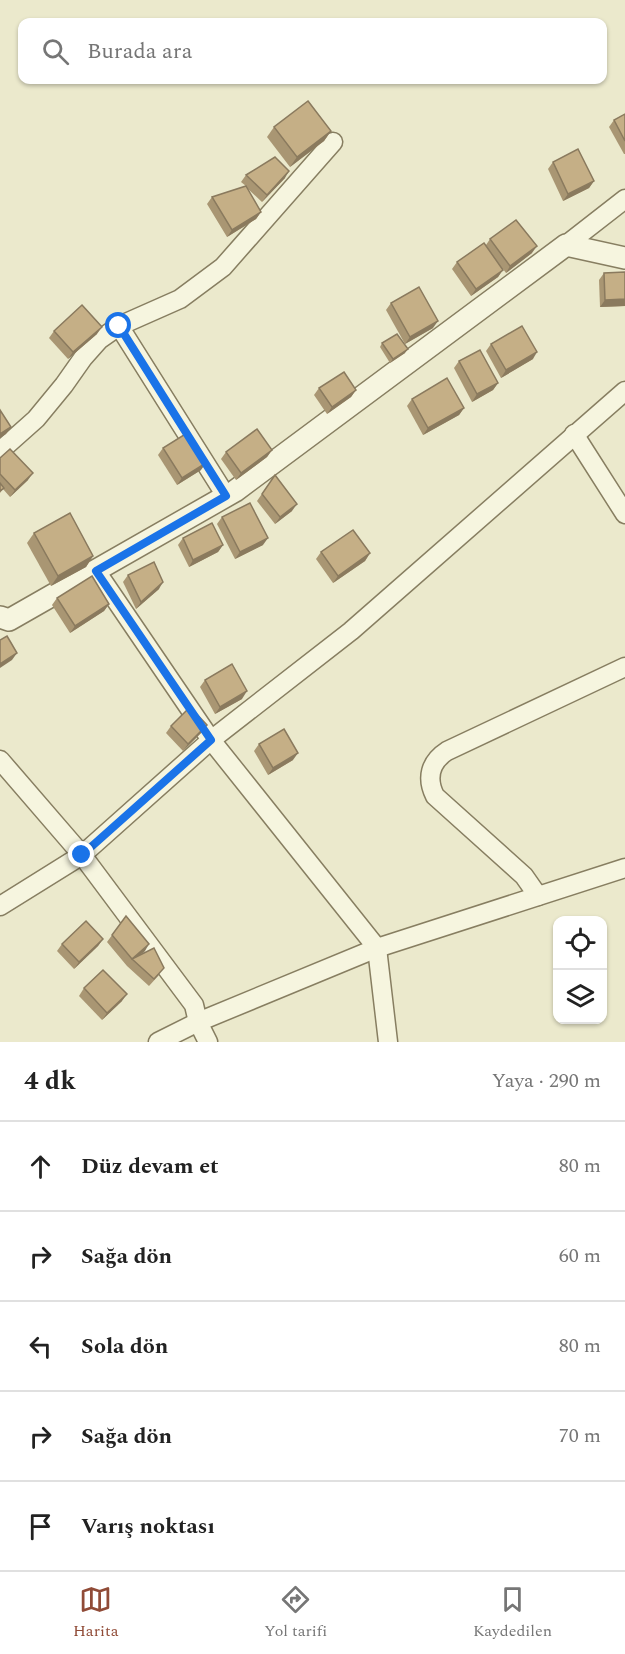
<!DOCTYPE html>
<html lang="tr">
<meta charset="utf-8">
<style>
:root{--surface:#fff;--page:#f6f6f6;--text:#222;--muted:#767676;--line:#e0e0e0;--accent:#904b37}
body{margin:0;font-family:Spectral,serif;background:var(--page);color:var(--text)}
.controls{position:absolute;right:18px;bottom:18px;display:grid;overflow:hidden;border-radius:12px;box-shadow:0 2px 4px #0004}
.controls button{width:54px;height:54px;display:grid;place-items:center;padding:0;border:0;border-bottom:2px solid var(--line);background:var(--surface);color:var(--text);font:30px sans-serif}
.stop{position:absolute;width:18px;height:18px;margin:-14px;border:4px solid #1a73e8;border-radius:50%;background:#fff}
.stop.end{background:#1a73e8;border-color:#fff;box-shadow:0 2px 6px #0008}
.list{margin:0;padding:0;list-style:none}
h2{display:flex;justify-content:space-between;align-items:center;height:78px;margin:0;padding:0 24px;font-size:26px}
h2 small{font-size:20px;font-weight:400;color:var(--muted)}
.list li{display:grid;grid-template-columns:39px 1fr auto;gap:18px;align-items:center;box-sizing:border-box;height:90px;padding:0 24px;border-top:2px solid var(--line)}
.list b{display:block;font-size:22px;white-space:nowrap}
.list em{font-size:20px;font-style:normal;color:var(--muted)}
.icon{flex:none;width:33px;height:33px;fill:none;stroke:currentColor;stroke-width:2;stroke-linecap:round;stroke-linejoin:round}
.map{position:relative;flex:none;width:625px;height:1042px;overflow:hidden}
.search{position:absolute;background:var(--surface);box-shadow:0 2px 4px #0004;left:18px;right:18px;top:18px;height:66px;display:flex;align-items:center;gap:15px;box-sizing:border-box;padding:0 21px;border-radius:12px;color:var(--muted);font-size:22px}
.sheet{height:528px;background:var(--surface)}
nav{display:flex;justify-content:space-around;align-items:center;box-sizing:border-box;height:84px;border-top:2px solid var(--line);background:var(--surface);font-size:16px;color:var(--muted)}
nav a{display:grid;justify-items:center;gap:3px}
nav .on{color:var(--accent)}
.map>svg:first-child{display:block}
</style>
<div class="map">
<svg width="625" height="1042" viewBox="0 0 625 1042">
<rect width="100%" height="100%" fill="#ebe9cc"/>
<g fill="none" stroke-linecap="round" stroke-linejoin="round">
<defs>
<g id="minor">
<polyline points="566,245 625,199"/>
<polyline points="119,326 226,496"/>
<polyline points="574,434 625,514"/>
<polyline points="0,451 36,419 64,385 83,358 99,340 119,326 180,299 223,267 333,142"/>
<polyline points="96,571 211,740 377,948 388,1042"/>
<polyline points="0,760 82,855 194,1005 198,1022 208,1042"/>
<path d="M 538,896 L 524,876 L 435,796 C 426,778 430,762 447,751 L 625,667"/>
<polyline points="0,906 82,855 211,740 351,631 625,391"/>
<polyline points="158,1042 198,1022 377,948 625,868"/>
</g>
<polyline id="tertiary" points="0,617 9,620 235,491 566,245 625,258"/>
</defs>
<!-- minor casing -->
<use href="#minor" stroke="#877e61" stroke-width="21"/>
<!-- tertiary casing -->
<use href="#tertiary" stroke="#877e61" stroke-width="24"/>
<!-- minor -->
<use href="#minor" stroke="#f6f5df" stroke-width="18"/>
<!-- tertiary -->
<use href="#tertiary" stroke="#f6f5df" stroke-width="21"/>
</g>
<!-- wall -->
<g fill="#a99673">
<polygon points="625,114 625,154 624,154 609,127 614,120"/>
<polygon points="274,127 331,131 324,141 290,167 267,137"/>
<polygon points="553,162 594,181 589,188 563,201 548,169"/>
<polygon points="246,175 285,178 262,202 247,188 261,212 256,219 227,237 207,204 212,197 246,186 241,182"/>
<polygon points="490,239 532,253 506,273 503,269 498,277 471,296 452,269 457,262 486,245"/>
<polygon points="625,272 625,306 600,307 599,280 604,273"/>
<polygon points="391,303 433,328 405,344 386,310"/>
<polygon points="54,331 97,334 68,359 49,338"/>
<polygon points="382,343 405,353 390,363 380,347"/>
<polygon points="491,344 533,359 501,378 486,351"/>
<polygon points="459,361 498,383 493,390 472,402 454,368"/>
<polygon points="319,388 356,390 351,397 327,414 314,395"/>
<polygon points="412,399 464,408 459,415 423,435 407,406"/>
<polygon points="163,448 201,470 177,485 158,455"/>
<polygon points="272,450 267,457 236,480 221,459 226,452"/>
<polygon points="0,458 28,480 10,497 3,489 0,493"/>
<polygon points="275,475 292,511 275,524 257,501"/>
<polygon points="222,517 263,545 235,559 217,524"/>
<polygon points="34,533 93,556 86,567 51,586 27,543"/>
<polygon points="183,538 223,545 218,552 189,567 178,545"/>
<polygon points="321,552 370,553 365,561 333,583 316,559"/>
<polygon points="128,575 159,589 136,609 123,582"/>
<polygon points="57,598 109,604 104,611 70,633 52,605"/>
<polygon points="205,680 242,699 215,714 200,687"/>
<polygon points="207,725 202,732 183,751 166,733 171,726"/>
<polygon points="259,744 293,760 268,775 254,751"/>
<polygon points="126,916 145,951 140,955 159,975 149,986 127,966 107,942"/>
<polygon points="103,939 98,946 74,969 57,951 62,944"/>
<polygon points="84,988 122,1001 102,1020 79,996"/>
</g>
<!-- shaded-wall -->
<g fill="#8a7a5e">
<polygon points="331,131 324,141 290,167 297,157"/>
<polygon points="289,171 285,178 262,202 267,195"/>
<polygon points="594,181 589,188 563,201 568,194"/>
<polygon points="261,212 256,219 227,237 232,230"/>
<polygon points="537,246 532,253 506,273 510,266"/>
<polygon points="503,270 498,277 471,296 476,289"/>
<polygon points="625,299 625,306 600,307 605,300"/>
<polygon points="438,321 433,328 405,344 410,337"/>
<polygon points="102,327 97,334 68,359 73,352"/>
<polygon points="408,349 405,353 390,363 393,359"/>
<polygon points="537,352 533,359 501,378 506,370"/>
<polygon points="498,383 493,390 472,402 477,394"/>
<polygon points="356,390 351,397 327,414 332,407"/>
<polygon points="464,408 459,415 423,435 428,428"/>
<polygon points="11,427 6,434 0,438 0,434"/>
<polygon points="272,450 267,457 236,480 241,473"/>
<polygon points="206,463 201,470 177,485 182,478"/>
<polygon points="33,473 28,480 10,497 15,490"/>
<polygon points="297,504 292,511 275,524 280,517"/>
<polygon points="268,538 263,545 235,559 240,552"/>
<polygon points="223,545 218,552 189,567 193,560"/>
<polygon points="370,553 365,561 333,583 338,576"/>
<polygon points="93,556 86,567 51,586 58,576"/>
<polygon points="163,582 159,589 136,609 141,602"/>
<polygon points="109,604 104,611 70,633 75,626"/>
<polygon points="17,653 12,660 0,668 0,664"/>
<polygon points="247,691 242,699 215,714 220,707"/>
<polygon points="207,725 202,732 183,751 188,744"/>
<polygon points="298,753 293,760 268,775 273,768"/>
<polygon points="103,939 98,946 74,969 79,962"/>
<polygon points="149,944 145,951 133,960 132,959"/>
<polygon points="127,994 122,1001 102,1020 107,1013"/>
</g>
<!-- building -->
<g fill="#c5af86" stroke="#8a7a5e" stroke-width="1.5">
<polygon points="308,101 331,131 297,157 274,127"/>
<polygon points="625,114 625,141 614,120"/>
<polygon points="578,149 594,181 568,194 553,162"/>
<polygon points="275,157 289,171 267,195 246,175"/>
<polygon points="246,186 261,212 232,230 212,197"/>
<polygon points="516,220 537,246 510,266 490,239"/>
<polygon points="484,243 503,270 476,289 457,262"/>
<polygon points="625,272 625,299 605,300 604,273"/>
<polygon points="419,287 438,321 410,337 391,303"/>
<polygon points="82,305 102,327 73,352 54,331"/>
<polygon points="522,326 537,352 506,370 491,344"/>
<polygon points="397,334 408,349 393,359 382,343"/>
<polygon points="480,350 498,383 477,394 459,361"/>
<polygon points="344,372 356,390 332,407 319,388"/>
<polygon points="447,378 464,408 428,428 412,399"/>
<polygon points="0,410 11,427 0,434"/>
<polygon points="257,429 272,450 241,473 226,452"/>
<polygon points="187,433 206,463 182,478 163,448"/>
<polygon points="10,449 33,473 15,490 0,474 0,458"/>
<polygon points="275,475 297,504 280,517 262,494"/>
<polygon points="0,483 4,488 0,491"/>
<polygon points="250,503 268,538 240,552 222,517"/>
<polygon points="70,513 93,556 58,576 34,533"/>
<polygon points="212,523 223,545 193,560 183,538"/>
<polygon points="353,530 370,553 338,576 321,552"/>
<polygon points="154,562 163,582 141,602 128,575"/>
<polygon points="92,576 109,604 75,626 57,598"/>
<polygon points="7,636 17,653 0,664 0,640"/>
<polygon points="232,664 247,691 220,707 205,680"/>
<polygon points="190,707 207,725 188,744 171,726"/>
<polygon points="284,729 298,753 273,768 259,744"/>
<polygon points="126,916 149,944 132,959 112,935"/>
<polygon points="86,921 103,939 79,962 62,944"/>
<polygon points="154,948 164,968 154,979 132,959"/>
<polygon points="103,970 127,994 107,1013 84,988"/>
</g>
<g fill="none" stroke-linecap="round" stroke-linejoin="round">
<!-- route -->
<polyline stroke="#1a73e8" stroke-width="8" points="82,855 211,740 96,571 226,496 119,326"/>
</g>
</svg>
<div class="controls">
<button><svg class="icon" aria-label="locate" viewBox="0 0 24 24"><circle cx="12" cy="12" r="6"/><path d="M12 2v4M12 18v4M2 12h4M18 12h4"/></svg></button>
<button><svg class="icon" aria-label="layers" viewBox="0 0 24 24"><path d="M12 4l9 5-9 5-9-5zM3 14l9 5 9-5"/></svg></button>
</div>
<div class="stop" style="left:119px;top:326px"></div>
<div class="stop end" style="left:82px;top:855px"></div>
<div class="search"><svg class="icon" aria-label="search" viewBox="0 0 24 24"><circle cx="10" cy="10" r="6"/><path d="M15 15l6 6"/></svg>Burada ara</div>
</div>
<section class="sheet">
<h2>4 dk<small>Yaya · 290 m</small></h2>
<ul class="list">
<li><svg class="icon" aria-label="ahead" viewBox="0 0 24 24"><path d="M12 20V5M6 11l6-6 6 6"/></svg><div><b>Düz devam et</b></div><em>80 m</em></li>
<li><svg class="icon" aria-label="right" viewBox="0 0 24 24"><path d="M7 20v-9h11M14 6l5 5-5 5"/></svg><div><b>Sağa dön</b></div><em>60 m</em></li>
<li><svg class="icon" aria-label="left" viewBox="0 0 24 24"><path d="M17 20v-9H6M10 6l-5 5 5 5"/></svg><div><b>Sola dön</b></div><em>80 m</em></li>
<li><svg class="icon" aria-label="right" viewBox="0 0 24 24"><path d="M7 20v-9h11M14 6l5 5-5 5"/></svg><div><b>Sağa dön</b></div><em>70 m</em></li>
<li><svg class="icon" aria-label="arrive" viewBox="0 0 24 24"><path d="M6 21V4h12l-3 4 3 4H6"/></svg><div><b>Varış noktası</b></div></li>
</ul>
</section>
<nav>
<a class="on"><svg class="icon" aria-label="map" viewBox="0 0 24 24"><path d="M3 6l6-2 6 2 6-2v14l-6 2-6-2-6 2zM9 4v14M15 6v14"/></svg>Harita</a>
<a><svg class="icon" aria-label="directions" viewBox="0 0 24 24"><path d="M12 3l9 9-9 9-9-9zM9 14v-3h6M13 9l2 2-2 2"/></svg>Yol tarifi</a>
<a><svg class="icon" aria-label="saved" viewBox="0 0 24 24"><path d="M7 4h10v16l-5-4-5 4z"/></svg>Kaydedilen</a>
</nav>
